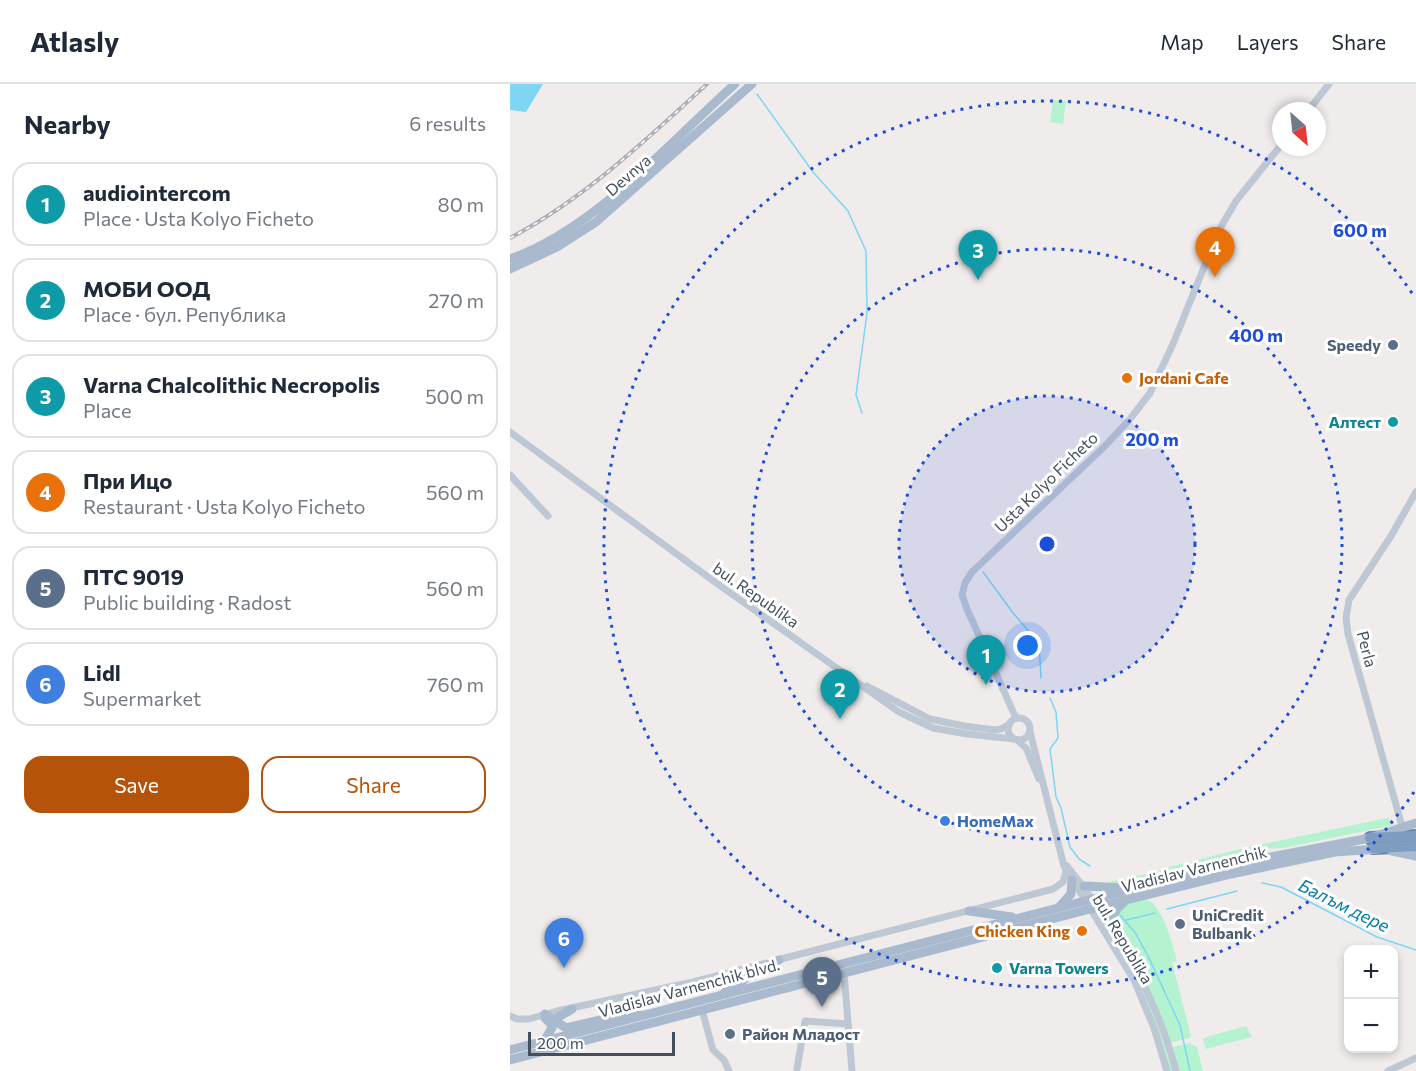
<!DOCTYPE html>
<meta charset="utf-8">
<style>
:root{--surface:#fff;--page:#f2f2f3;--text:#1f2937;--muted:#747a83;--line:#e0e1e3;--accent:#b45309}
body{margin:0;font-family:Commissioner,sans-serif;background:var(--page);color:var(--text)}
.controls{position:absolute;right:18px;bottom:18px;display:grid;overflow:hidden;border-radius:12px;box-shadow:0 3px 9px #0003}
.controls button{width:54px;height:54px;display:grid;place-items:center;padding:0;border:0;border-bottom:2px solid var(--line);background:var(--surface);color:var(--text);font:30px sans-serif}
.compass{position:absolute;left:762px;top:18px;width:54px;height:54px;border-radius:50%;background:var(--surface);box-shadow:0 3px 9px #0003;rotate:153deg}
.scale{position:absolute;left:18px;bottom:15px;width:147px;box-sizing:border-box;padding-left:6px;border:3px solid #434f5c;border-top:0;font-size:16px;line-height:21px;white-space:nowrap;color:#434f5c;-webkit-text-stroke:4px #fff;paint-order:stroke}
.you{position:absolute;left:518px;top:562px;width:21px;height:21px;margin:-15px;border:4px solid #fff;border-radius:50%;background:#1a73e8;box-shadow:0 0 0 9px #1a73e833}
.badge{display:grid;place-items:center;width:39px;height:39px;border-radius:50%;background:var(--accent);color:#fff;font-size:20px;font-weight:700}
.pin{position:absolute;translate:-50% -50px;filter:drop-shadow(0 2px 3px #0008)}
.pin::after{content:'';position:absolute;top:32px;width:21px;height:18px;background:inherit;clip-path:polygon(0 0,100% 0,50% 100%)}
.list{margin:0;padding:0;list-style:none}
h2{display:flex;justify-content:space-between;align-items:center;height:78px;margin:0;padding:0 24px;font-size:26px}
h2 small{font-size:20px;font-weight:400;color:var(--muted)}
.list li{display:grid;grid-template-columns:39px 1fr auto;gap:18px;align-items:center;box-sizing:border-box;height:84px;margin:0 12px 12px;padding:0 12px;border:2px solid var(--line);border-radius:18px}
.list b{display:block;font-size:22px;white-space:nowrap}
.list p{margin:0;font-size:20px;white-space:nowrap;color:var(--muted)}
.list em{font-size:20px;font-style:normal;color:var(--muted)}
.actions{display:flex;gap:12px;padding:18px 24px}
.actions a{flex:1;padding:14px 0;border:2px solid var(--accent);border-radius:18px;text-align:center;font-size:21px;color:var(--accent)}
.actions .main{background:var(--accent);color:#fff}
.map{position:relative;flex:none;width:906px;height:987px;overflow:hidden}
header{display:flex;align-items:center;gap:36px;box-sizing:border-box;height:84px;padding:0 30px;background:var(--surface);border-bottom:2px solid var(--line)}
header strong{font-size:28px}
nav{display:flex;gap:33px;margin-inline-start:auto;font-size:21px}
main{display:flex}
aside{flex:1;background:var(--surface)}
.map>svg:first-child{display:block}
</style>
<header>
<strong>Atlasly</strong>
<nav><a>Map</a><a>Layers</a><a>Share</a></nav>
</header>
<main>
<aside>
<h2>Nearby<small>6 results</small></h2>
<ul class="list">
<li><span class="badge" style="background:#0f9aa8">1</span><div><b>audiointercom</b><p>Place · Usta Kolyo Ficheto</p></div><em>80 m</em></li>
<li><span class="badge" style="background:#0f9aa8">2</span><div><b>МОБИ ООД</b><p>Place · бул. Република</p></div><em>270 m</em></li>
<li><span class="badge" style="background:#0f9aa8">3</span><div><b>Varna Chalcolithic Necropolis</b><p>Place</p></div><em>500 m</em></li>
<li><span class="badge" style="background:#e8710a">4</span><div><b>При Ицо</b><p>Restaurant · Usta Kolyo Ficheto</p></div><em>560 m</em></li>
<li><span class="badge" style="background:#5c6f8a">5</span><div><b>ПТС 9019</b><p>Public building · Radost</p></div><em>560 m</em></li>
<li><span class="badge" style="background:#3f7fe0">6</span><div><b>Lidl</b><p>Supermarket</p></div><em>760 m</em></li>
</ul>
<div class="actions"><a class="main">Save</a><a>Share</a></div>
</aside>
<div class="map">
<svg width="906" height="987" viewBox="0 0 906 987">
<rect width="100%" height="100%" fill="#f0ecec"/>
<!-- green -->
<g fill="#b5f3d0">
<polygon points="543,16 556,17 553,40 540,38"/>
<polygon points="877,734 882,736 884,741 773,764 749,765 729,772 604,801 589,800 659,785 659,783 734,764"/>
<path d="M 624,815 C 628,815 634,815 638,816 C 653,823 663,861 667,877 L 662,878 L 681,952 L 680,954 L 659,959 L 660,964 L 679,959 L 687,963 L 693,987 L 657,987 L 625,896 L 587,835 L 594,832 L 606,849 L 602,833 Z"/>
<polygon points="736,942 742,953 696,965 693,955 696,953"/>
</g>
<!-- water -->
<polygon fill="#7ed5f4" points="0,0 33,0 16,28 0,26"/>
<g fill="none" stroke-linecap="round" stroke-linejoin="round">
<!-- stream -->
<g stroke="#7ed5f4" stroke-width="1.5">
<polyline points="247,10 303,88 338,127 356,167 357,229 346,311 352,329"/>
<polyline points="473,488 503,529 529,559 531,594"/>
<polyline points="540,614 546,628 548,654 540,665 546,713 551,724 560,763 569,775 580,782"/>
<polyline points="752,799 771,803 867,853 906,866"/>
<polyline points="657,825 727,807"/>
<polyline points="610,831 626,850 638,872 670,941 680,987"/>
<polyline points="616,836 645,829"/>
</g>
<defs>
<g id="highway">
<polyline points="860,754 906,752"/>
<polyline points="863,764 906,762"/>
</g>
</defs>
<!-- highway casing -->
<use href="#highway" stroke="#6a87ad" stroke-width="14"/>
<!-- minor -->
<g stroke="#bec8d4" stroke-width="7">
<polyline points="798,27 819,0"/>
<polyline points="0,348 209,501 389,628 423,644 457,650 504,655"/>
<polyline points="0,391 38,432"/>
<polyline points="357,602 420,635 454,642 485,646 491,645 499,641"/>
<circle cx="509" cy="645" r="11"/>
<polyline points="506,634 457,525 452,511 455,499 462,488 596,361 620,335 640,309 663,260 709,146 726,117 771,61"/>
<polyline points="520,648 554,782 624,896 644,944 657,987"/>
<polyline points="507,656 516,664 529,695"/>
<polyline points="892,742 838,550 836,534 839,516 881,452 906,408"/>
<path d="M 557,782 C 606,843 646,910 666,987"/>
<polyline points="267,876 543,805 553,798 556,787"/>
<polyline points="334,889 342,987"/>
<polyline points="192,926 203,966 214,976 219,987"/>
<polyline points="0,932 7,935 19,935 47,927 183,898 256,879"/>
<polyline points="287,985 295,937 338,940"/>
<polyline points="878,987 906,974"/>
</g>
<!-- major -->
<g stroke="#a9bacf" stroke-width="9">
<path d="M 0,175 C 85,145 158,60 225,0"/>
<polyline points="0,185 47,163 86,138 242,0"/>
<polyline points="882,767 906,772"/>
<polyline points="574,802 614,804"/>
<polyline points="550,822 561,810 562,796"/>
<polyline points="459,827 502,833"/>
<path d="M 607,852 C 601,835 600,830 614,818"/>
<polyline points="215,908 252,884 269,876"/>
<polyline points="35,930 56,944 120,929 131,931"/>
<polyline points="43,940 50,932 62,925"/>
<polyline points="34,957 42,944 41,940 35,934"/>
<polyline points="0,966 575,817 750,775 860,754 906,739"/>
<polyline points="0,976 580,825 721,790 825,768 868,765"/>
</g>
<!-- highway -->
<use href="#highway" stroke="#7f9cc1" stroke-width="10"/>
<defs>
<path id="rail" d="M 0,154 C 74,115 136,56 197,0"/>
</defs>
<!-- rail casing -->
<use href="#rail" stroke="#aeb1b8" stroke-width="4"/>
<!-- rail -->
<use href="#rail" stroke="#fff" stroke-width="1.5" stroke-dasharray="4.5" stroke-linecap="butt"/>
</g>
<!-- distance rings -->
<circle cx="537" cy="460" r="148" fill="#1d4ed8" fill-opacity=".12"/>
<g fill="none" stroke="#1d4ed8" stroke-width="3" stroke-dasharray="3 6">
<circle cx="537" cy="460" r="148"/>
<circle cx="537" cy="460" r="295"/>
<path d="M904 708A443 443 0 1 1 904 212"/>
</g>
<!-- markers -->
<g fill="#5c6f8a" stroke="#fff" stroke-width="2">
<circle cx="883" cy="261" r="6"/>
<circle cx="670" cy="840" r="6"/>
<circle cx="220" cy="950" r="6"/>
</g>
<g fill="#e8710a" stroke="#fff" stroke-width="2">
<circle cx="617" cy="294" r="6"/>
<circle cx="572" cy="847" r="6"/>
</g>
<g fill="#0f9aa8" stroke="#fff" stroke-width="2">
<circle cx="883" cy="338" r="6"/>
<circle cx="487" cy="884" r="6"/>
</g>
<circle fill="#3f7fe0" stroke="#fff" stroke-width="2" cx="435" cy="737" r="6"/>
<g text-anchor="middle" stroke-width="6" stroke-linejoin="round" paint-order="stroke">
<!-- street labels -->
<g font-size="16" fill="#434f5c" stroke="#fff">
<text transform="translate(118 91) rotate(-41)" y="6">Devnya</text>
<text transform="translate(536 398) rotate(-44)" y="6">Usta Kolyo Ficheto</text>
<text transform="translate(246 511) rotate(35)" y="6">bul. Republika</text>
<text transform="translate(857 565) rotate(75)" y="6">Perla</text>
<text transform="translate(684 785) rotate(-14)" y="6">Vladislav Varnenchik</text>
<text transform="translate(613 855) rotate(59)" y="6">bul. Republika</text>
<text transform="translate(179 904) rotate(-15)" y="6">Vladislav Varnenchik blvd.</text>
</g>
<!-- service labels -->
<g font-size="16" font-weight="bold" fill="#4e5e75" stroke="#fff" text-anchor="start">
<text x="871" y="267" text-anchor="end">Speedy</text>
<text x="682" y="837">UniCredit<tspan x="682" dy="18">Bulbank</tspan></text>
<text x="232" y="956">Район Младост</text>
</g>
<!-- food labels -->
<g font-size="16" font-weight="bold" fill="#c56008" stroke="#fff" text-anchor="start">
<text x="629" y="300">Jordani Cafe</text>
<text x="560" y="853" text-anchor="end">Chicken King</text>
</g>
<!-- culture labels -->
<g font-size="16" font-weight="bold" fill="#0d838f" stroke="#fff" text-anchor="end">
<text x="871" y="344">Алтест</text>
<text x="499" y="890" text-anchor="start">Varna Towers</text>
</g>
<!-- shop labels -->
<g font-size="16" font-weight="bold" fill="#366cbe" stroke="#fff" text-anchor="start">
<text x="447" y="743">HomeMax</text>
</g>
<!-- water labels -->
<g font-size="18" font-style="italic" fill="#017daa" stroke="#fff">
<text transform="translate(834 822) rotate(26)" y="6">Балъм дере</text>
</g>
</g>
<circle cx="537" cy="460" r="9" fill="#1d4ed8" stroke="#fff" stroke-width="3"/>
<g font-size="18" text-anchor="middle" font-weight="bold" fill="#1d4ed8" stroke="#fff" stroke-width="6" stroke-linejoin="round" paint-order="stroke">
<text x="850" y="153">600 m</text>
<text x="746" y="258">400 m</text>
<text x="642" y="362">200 m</text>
</g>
</svg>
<div class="controls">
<button>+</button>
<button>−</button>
</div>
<svg class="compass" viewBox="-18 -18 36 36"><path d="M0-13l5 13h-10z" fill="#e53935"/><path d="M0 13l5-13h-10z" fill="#747a83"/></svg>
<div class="scale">200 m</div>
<div class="you"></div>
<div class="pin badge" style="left:476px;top:601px;background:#0f9aa8">1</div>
<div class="pin badge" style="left:330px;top:635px;background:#0f9aa8">2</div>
<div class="pin badge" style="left:468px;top:196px;background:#0f9aa8">3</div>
<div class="pin badge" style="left:705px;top:193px;background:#e8710a">4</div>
<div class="pin badge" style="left:312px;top:923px;background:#5c6f8a">5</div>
<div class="pin badge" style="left:54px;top:884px;background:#3f7fe0">6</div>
</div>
</main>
